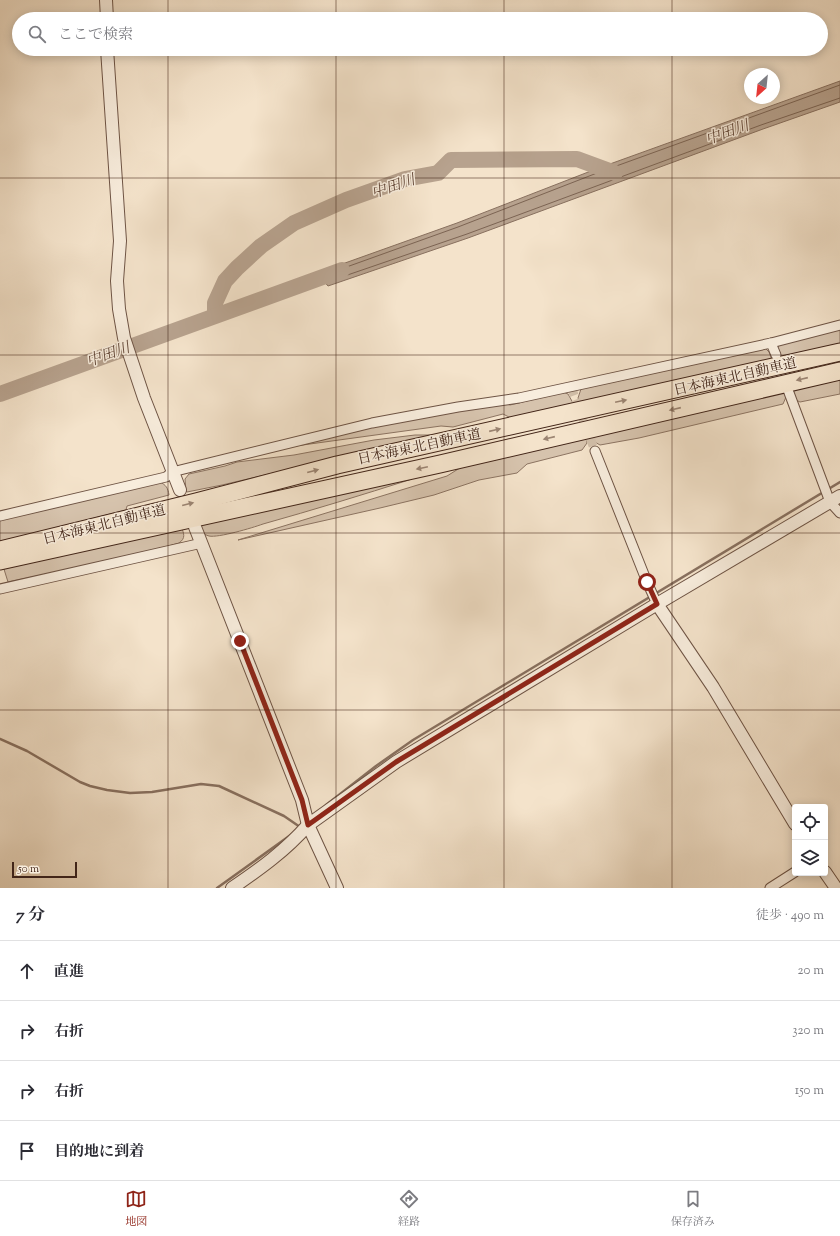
<!DOCTYPE html>
<html lang="ja">
<meta charset="utf-8">
<style>
:root{--surface:#fff;--page:#f2f2f3;--text:#2b2b33;--muted:#7c7c81;--line:#e1e1e2;--accent:#8f2418}
body{margin:0;font-family:"Sorts Mill Goudy","Noto Serif JP",serif;background:var(--page);color:var(--text)}
.controls{position:absolute;right:12px;bottom:12px;display:grid;overflow:hidden;border-radius:4px;box-shadow:0 2px 10px #0003}
.controls button{width:36px;height:36px;display:grid;place-items:center;padding:0;border:0;border-bottom:1px solid var(--line);background:var(--surface);color:var(--text);font:20px sans-serif}
.compass{position:absolute;left:744px;top:68px;width:36px;height:36px;border-radius:50%;background:var(--surface);box-shadow:0 2px 10px #0003;rotate:207deg}
.scale{position:absolute;left:12px;bottom:10px;width:65px;box-sizing:border-box;padding-left:4px;border:2px solid #422518;border-top:0;font-size:11px;line-height:14px;white-space:nowrap;color:#422518;-webkit-text-stroke:3px #f8eddd;paint-order:stroke}
.stop{position:absolute;width:12px;height:12px;margin:-9px;border:3px solid #8f2418;border-radius:50%;background:#fff}
.stop.end{background:#8f2418;border-color:#fff;box-shadow:0 1px 4px #0008}
.list{margin:0;padding:0;list-style:none}
h2{display:flex;justify-content:space-between;align-items:center;height:52px;margin:0;padding:0 16px;font-size:17px}
h2 small{font-size:13px;font-weight:400;color:var(--muted)}
.list li{display:grid;grid-template-columns:26px 1fr auto;gap:12px;align-items:center;box-sizing:border-box;height:60px;padding:0 16px;border-top:1px solid var(--line)}
.list b{display:block;font-size:15px;white-space:nowrap}
.list em{font-size:13px;font-style:normal;color:var(--muted)}
.icon{flex:none;width:22px;height:22px;fill:none;stroke:currentColor;stroke-width:2;stroke-linecap:round;stroke-linejoin:round}
.map{position:relative;flex:none;width:840px;height:888px;overflow:hidden}
.search{position:absolute;background:var(--surface);box-shadow:0 2px 10px #0003;left:12px;right:12px;top:12px;height:44px;display:flex;align-items:center;gap:10px;box-sizing:border-box;padding:0 14px;border-radius:22px;color:var(--muted);font-size:15px}
.sheet{height:292px;background:var(--surface)}
nav{display:flex;justify-content:space-around;align-items:center;box-sizing:border-box;height:56px;border-top:1px solid var(--line);background:var(--surface);font-size:11px;color:var(--muted)}
nav a{display:grid;justify-items:center;gap:2px}
nav .on{color:var(--accent)}
.map>svg:first-child{display:block}
</style>
<div class="map">
<svg width="840" height="888" viewBox="0 0 840 888">
<rect width="100%" height="100%" fill="#f4e3cb"/>
<filter id="stains"><feTurbulence type="fractalNoise" baseFrequency=".005" numOctaves="4"/><feColorMatrix values="0 0 0 0 .2 0 0 0 0 .09 0 0 0 0 .02 0 0 0 .5 -.17"/></filter>
<radialGradient id="worn" r=".72"><stop offset=".6" stop-color="#630" stop-opacity="0"/><stop offset="1" stop-color="#630" stop-opacity=".3"/></radialGradient>
<!-- green -->
<g fill="#d6c3ad" stroke="#8c7462">
<polygon points="840,329 840,344 780,359 776,350 780,344"/>
<polygon points="765,348 769,352 772,360 580,403 578,398 581,389 584,388"/>
<polygon points="840,378 840,394 800,402 796,400 790,389"/>
<path d="M 784,390 L 786,397 L 783,404 L 639,438 L 600,445 C 594,442 593,439 591,433 Z"/>
<polygon points="563,392 568,394 573,403 513,419 503,414 453,427 441,426 288,447 374,425 499,402 510,405"/>
<polygon points="585,434 587,443 582,450 527,464 517,473 479,480 434,495 380,508 238,540 447,476 463,466 499,459"/>
<polygon points="415,435 436,435 222,485 187,492 186,491 185,479 189,474 225,466 237,462 294,455 374,440"/>
<path d="M 412,479 C 362,495 313,510 263,524 C 252,528 218,538 209,536 C 203,535 201,528 198,523 Z"/>
<path d="M 160,482 C 166,485 168,488 169,495 L 127,506 L 126,510 L 0,542 L 0,518 Z"/>
<path d="M 181,526 C 184,534 186,538 179,543 L 141,554 L 8,582 L 3,566 Z"/>
</g>
<!-- water -->
<polygon fill="#b7a28e" stroke="#88705f" points="840,81 840,102 763,129 468,238 328,286 317,273 457,223 596,169"/>
<g fill="none" stroke-linecap="round" stroke-linejoin="round">
<!-- shore -->
<polyline stroke="#7c6453" stroke-width="1" points="840,85 597,173 458,227 327,274 325,276 330,281 467,234 761,125 840,98"/>
<!-- stream -->
<g stroke="#88705f" stroke-width="2.5">
<polyline points="0,739 27,751 80,782 90,786 107,790 130,793 152,792 201,784 219,786 284,816 300,827"/>
<polyline points="326,805 376,766 413,740 840,482"/>
<polyline points="217,888 292,834"/>
</g>
<!-- river -->
<g stroke="#b7a28e" stroke-width="16">
<polyline points="215,315 215,303 225,281 237,268 261,246 294,223 346,200 405,179 438,173 451,160 577,159 615,173"/>
<polyline points="0,394 342,270"/>
</g>
<!-- minor-tunnel -->
<polyline stroke="#d0bda7" stroke-width="9" stroke-dasharray="9 4.5" stroke-linecap="butt" points="571,387 595,451"/>
<defs>
<g id="minor">
<polyline points="771,343 776,355"/>
<polyline points="788,390 830,502 840,513"/>
<polyline points="595,451 647,582 657,604"/>
<polyline points="0,516 166,477 172,472 372,423 458,407 519,398 771,343 840,325"/>
<polyline points="0,589 202,543"/>
<polyline points="770,888 795,872"/>
</g>
<g id="tertiary">
<polyline points="106,0 107,19"/>
<polyline points="107,49 120,241 117,281 119,309 124,338 144,398 180,490"/>
<polyline points="195,527 302,800 308,825 396,762 657,604 840,496"/>
<polyline points="657,604 713,687 795,824"/>
<polyline points="825,872 836,888"/>
<path d="M 232,888 C 260,869 285,851 308,825 L 337,888"/>
</g>
<g id="motorway">
<polyline points="0,550 196,502 337,465 840,352"/>
<polyline points="0,561 440,464 840,371"/>
</g>
</defs>
<!-- minor casing -->
<use href="#minor" stroke="#6e5445" stroke-width="11"/>
<!-- tertiary casing -->
<use href="#tertiary" stroke="#6e5445" stroke-width="14"/>
<!-- motorway casing -->
<use href="#motorway" stroke="#422518" stroke-width="19"/>
<!-- minor -->
<use href="#minor" stroke="#f8eddd" stroke-width="9"/>
<!-- tertiary -->
<use href="#tertiary" stroke="#f8eddd" stroke-width="12"/>
<!-- motorway -->
<use href="#motorway" stroke="#f4e3cb" stroke-width="17"/>
</g>
<!-- one-way arrows -->
<defs><path id="oneway-solid" d="M-6-.8H1V-3.2L6.5 0L1 3.2V.8H-6Z"/></defs>
<g fill="#9b8472">
<use href="#oneway-solid" transform="translate(802 379) rotate(167)"/>
<use href="#oneway-solid" transform="translate(621 401) rotate(-12)"/>
<use href="#oneway-solid" transform="translate(675 409) rotate(167)"/>
<use href="#oneway-solid" transform="translate(495 430) rotate(-13)"/>
<use href="#oneway-solid" transform="translate(549 438) rotate(167)"/>
<use href="#oneway-solid" transform="translate(422 468) rotate(168)"/>
<use href="#oneway-solid" transform="translate(313 471) rotate(-15)"/>
<use href="#oneway-solid" transform="translate(188 504) rotate(-14)"/>
</g>
<g fill="none" stroke-linecap="round" stroke-linejoin="round">
<!-- route -->
<polyline stroke="#8f2418" stroke-width="5" points="240,641 302,800 308,825 396,762 657,604 647,582"/>
</g>
<!-- grid -->
<path fill="none" stroke="#422518" stroke-width="1" stroke-opacity="0.55" d="M 168,0 L 168,19M 336,0 L 336,19M 504,0 L 504,19M 672,0 L 672,19M 168,49 L 168,888M 336,49 L 336,888M 504,49 L 504,888M 672,49 L 672,888M 0,178 L 840,178M 0,355 L 840,355M 0,533 L 840,533M 0,710 L 840,710"/>
<g text-anchor="middle" stroke-width="3" stroke-linejoin="round" paint-order="stroke">
<!-- street labels -->
<g font-size="14" fill="#422518" stroke="#f8eddd">
<text transform="translate(735 376) rotate(-13)" y="5">日本海東北自動車道</text>
<text transform="translate(419 446) rotate(-12)" y="5">日本海東北自動車道</text>
<text transform="translate(104 524) rotate(-14)" y="5">日本海東北自動車道</text>
</g>
<!-- water labels -->
<g font-size="15" font-style="italic" fill="#654a3b" stroke="#f8eddd">
<text transform="translate(727 132) rotate(-20)" y="5">中田川</text>
<text transform="translate(393 186) rotate(-19)" y="5">中田川</text>
<text transform="translate(108 354) rotate(-20)" y="5">中田川</text>
</g>
</g>
<rect width="100%" height="100%" filter="url(#stains)"/>
<rect width="100%" height="100%" fill="url(#worn)"/>
</svg>
<div class="controls">
<button><svg class="icon" aria-label="locate" viewBox="0 0 24 24"><circle cx="12" cy="12" r="6"/><path d="M12 2v4M12 18v4M2 12h4M18 12h4"/></svg></button>
<button><svg class="icon" aria-label="layers" viewBox="0 0 24 24"><path d="M12 4l9 5-9 5-9-5zM3 14l9 5 9-5"/></svg></button>
</div>
<svg class="compass" viewBox="-18 -18 36 36"><path d="M0-13l5 13h-10z" fill="#e53935"/><path d="M0 13l5-13h-10z" fill="#7c7c81"/></svg>
<div class="scale">50 m</div>
<div class="stop" style="left:647px;top:582px"></div>
<div class="stop end" style="left:240px;top:641px"></div>
<div class="search"><svg class="icon" aria-label="search" viewBox="0 0 24 24"><circle cx="10" cy="10" r="6"/><path d="M15 15l6 6"/></svg>ここで検索</div>
</div>
<section class="sheet">
<h2>7 分<small>徒歩 · 490 m</small></h2>
<ul class="list">
<li><svg class="icon" aria-label="ahead" viewBox="0 0 24 24"><path d="M12 20V5M6 11l6-6 6 6"/></svg><div><b>直進</b></div><em>20 m</em></li>
<li><svg class="icon" aria-label="right" viewBox="0 0 24 24"><path d="M7 20v-9h11M14 6l5 5-5 5"/></svg><div><b>右折</b></div><em>320 m</em></li>
<li><svg class="icon" aria-label="right" viewBox="0 0 24 24"><path d="M7 20v-9h11M14 6l5 5-5 5"/></svg><div><b>右折</b></div><em>150 m</em></li>
<li><svg class="icon" aria-label="arrive" viewBox="0 0 24 24"><path d="M6 21V4h12l-3 4 3 4H6"/></svg><div><b>目的地に到着</b></div></li>
</ul>
</section>
<nav>
<a class="on"><svg class="icon" aria-label="map" viewBox="0 0 24 24"><path d="M3 6l6-2 6 2 6-2v14l-6 2-6-2-6 2zM9 4v14M15 6v14"/></svg>地図</a>
<a><svg class="icon" aria-label="directions" viewBox="0 0 24 24"><path d="M12 3l9 9-9 9-9-9zM9 14v-3h6M13 9l2 2-2 2"/></svg>経路</a>
<a><svg class="icon" aria-label="saved" viewBox="0 0 24 24"><path d="M7 4h10v16l-5-4-5 4z"/></svg>保存済み</a>
</nav>
